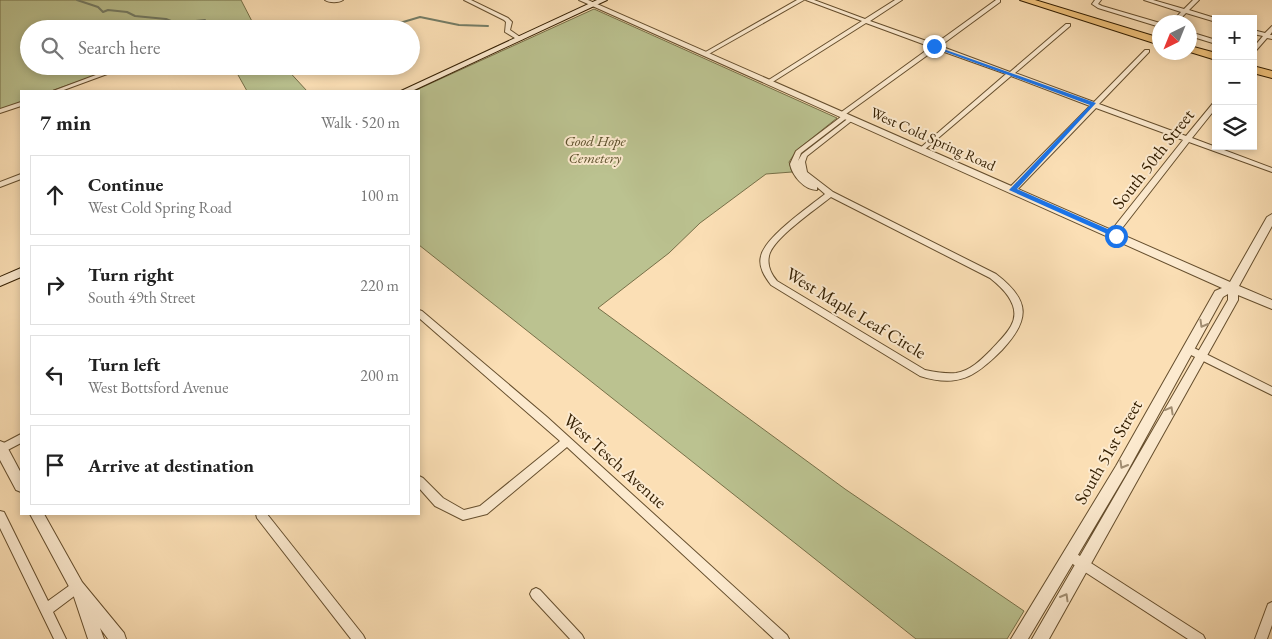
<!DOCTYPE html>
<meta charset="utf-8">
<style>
:root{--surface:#fff;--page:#f6f6f6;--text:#222;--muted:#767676;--line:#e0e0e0}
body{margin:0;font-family:"EB Garamond",serif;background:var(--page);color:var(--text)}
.controls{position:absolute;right:15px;top:15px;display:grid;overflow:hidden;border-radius:0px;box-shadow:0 2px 8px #0003}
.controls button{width:45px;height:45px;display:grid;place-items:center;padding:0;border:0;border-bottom:1px solid var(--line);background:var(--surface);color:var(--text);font:25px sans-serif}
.compass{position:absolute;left:1152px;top:15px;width:45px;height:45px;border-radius:50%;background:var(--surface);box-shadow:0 2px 8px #0003;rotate:223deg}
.stop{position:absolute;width:15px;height:15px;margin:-11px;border:4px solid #1a73e8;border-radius:50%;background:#fff}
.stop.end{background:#1a73e8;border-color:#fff;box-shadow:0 1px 5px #0008}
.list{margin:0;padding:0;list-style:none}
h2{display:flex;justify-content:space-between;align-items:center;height:65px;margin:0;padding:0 20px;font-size:21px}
h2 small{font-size:16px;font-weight:400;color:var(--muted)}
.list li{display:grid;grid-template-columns:32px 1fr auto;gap:15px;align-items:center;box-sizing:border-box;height:80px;margin:0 10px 10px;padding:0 10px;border:1px solid var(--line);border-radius:0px}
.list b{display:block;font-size:19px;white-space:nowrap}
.list p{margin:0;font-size:16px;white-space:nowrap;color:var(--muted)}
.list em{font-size:16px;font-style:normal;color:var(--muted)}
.icon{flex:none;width:28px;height:28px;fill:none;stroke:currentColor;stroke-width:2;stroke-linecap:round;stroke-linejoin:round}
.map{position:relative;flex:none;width:1272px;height:639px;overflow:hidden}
.search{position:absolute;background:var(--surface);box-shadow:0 2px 8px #0003;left:20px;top:20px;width:400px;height:55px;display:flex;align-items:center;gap:12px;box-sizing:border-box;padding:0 18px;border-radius:28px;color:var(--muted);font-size:19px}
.panel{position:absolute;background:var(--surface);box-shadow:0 2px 8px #0003;left:20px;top:90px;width:400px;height:425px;border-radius:0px}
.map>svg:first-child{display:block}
</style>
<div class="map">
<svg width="1272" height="639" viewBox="0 0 1272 639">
<rect width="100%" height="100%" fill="#fbdfb5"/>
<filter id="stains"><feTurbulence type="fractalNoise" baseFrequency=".004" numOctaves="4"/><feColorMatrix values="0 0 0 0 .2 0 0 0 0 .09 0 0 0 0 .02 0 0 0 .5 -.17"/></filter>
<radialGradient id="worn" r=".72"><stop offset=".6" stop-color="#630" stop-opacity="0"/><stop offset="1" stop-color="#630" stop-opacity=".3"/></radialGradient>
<!-- green -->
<g fill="#bbc290" stroke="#777048">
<polygon points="0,0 241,0 256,29 29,29 29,66 122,66 51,91 21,91 21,102 0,110"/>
<polygon points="594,9 837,118 797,150 789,162 792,172 766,174 700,223 669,253 598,308 845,489 1024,611 1007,639 916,639 419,245 419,91 414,91"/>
<polygon points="233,66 284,66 307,91 247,91"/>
</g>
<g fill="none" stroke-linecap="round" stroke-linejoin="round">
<!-- stream -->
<g stroke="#747d67" stroke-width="2">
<polyline points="77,0 98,7 103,12 108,10 127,12 135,16 166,19 176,23 205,20"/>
<polyline points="341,29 393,25 420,17 459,25 488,26"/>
</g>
<defs>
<g id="minor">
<path d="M 325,0 L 343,0 C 339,3 329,3 325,0 Z"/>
<polygon points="464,0 471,0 508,18 512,22 510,30 523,39 518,40 505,32 506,22 504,20"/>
<polygon points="797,0 804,0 707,55 702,54"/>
<path d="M 806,0 L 814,0 L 865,19 L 895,0 L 902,0 L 870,21 L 935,44 L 996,0 L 1000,0 L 1000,2 L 940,46 L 1010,72 L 1066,24 L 1070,24 L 1070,26 L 1015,73 L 1094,102 L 1145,50 L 1149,50 L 1149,52 L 1099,104 L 1186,136 L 1214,102 L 1216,101 L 1216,108 L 1192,138 L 1272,168 L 1272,172 L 1189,142 L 1116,236 L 1110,236 L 1109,234 L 1110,232 L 1183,140 L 1096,108 L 1015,192 L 1009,192 L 1009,188 L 1090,106 L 1011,76 L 923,151 L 919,151 L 919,149 L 1006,74 L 936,49 L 846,114 L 849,116 L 848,117 L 801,153 L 798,161 L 802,154 L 850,117 L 854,117 L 854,119 L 807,156 L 805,162 L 807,172 L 833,192 L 996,274 C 1030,300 1031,319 1002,350 C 975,377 958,388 920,376 L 771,285 C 765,277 758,267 761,256 C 765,237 809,207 825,194 L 817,187 L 817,190 C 804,190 792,175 790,164 L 796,151 L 842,116 L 839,114 L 840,113 L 931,47 L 866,23 L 771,83 L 767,83 L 767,81 L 862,21 ZM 831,197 L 990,278 C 1004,289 1022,307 1011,326 C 1006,335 998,342 991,350 C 981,360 970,371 956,373 C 946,374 935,372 925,370 L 777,281 C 771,274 767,265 769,256 C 772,239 816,209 831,197 Z"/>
<polygon points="1095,0 1101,0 1098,4 1102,6 1160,23 1160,27 1098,8 1092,4"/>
<polygon points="1144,0 1153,0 1184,9 1193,0 1199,0 1189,10 1218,19 1216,19 1216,22 1186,13 1177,22 1172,22 1181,12"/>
<polygon points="1272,26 1272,32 1270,35 1272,35 1272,39 1267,38 1253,54 1253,48 1263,36 1253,34 1253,30 1265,33"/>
<polygon points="1190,32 1216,40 1216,44 1190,36"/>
<polygon points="120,66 129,66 61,91 53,91"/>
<polygon points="21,102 21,106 0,113 0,109"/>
<polygon points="21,174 21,179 0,187 0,182"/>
<polygon points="419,310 422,311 547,417 787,635 789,639 774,639 567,447 487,514 463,520 435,506 419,488 419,476 423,478 443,498 464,510 480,506 560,441 419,318"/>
<polygon points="1188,345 1272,387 1272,395 1185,352 1183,349 1185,346"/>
<polygon points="21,434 21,443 0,454 0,445"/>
<polygon points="0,511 4,512 48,601 73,583 77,581 81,583 83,587 81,591 53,612 66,639 54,639 0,528"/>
<polygon points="256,514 267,514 363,635 365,639 351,639 257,518"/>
<polygon points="1069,549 1203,635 1205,639 1188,639 1065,559 1063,555 1065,551"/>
<polygon points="536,588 540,590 582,635 584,639 570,639 532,598 530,594 532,590"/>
<polygon points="1272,602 1272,625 1267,639 1255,639 1268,604"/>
</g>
<g id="tertiary">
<polygon points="579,0 588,0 1230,282 1267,217 1272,214 1272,226 1239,286 1272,300 1272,309 1238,295 1238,300 1049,639 1032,639 1228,300 1228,294 1223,297 1126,474 1028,639 1011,639 1116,466 1215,291 1222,288"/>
<polygon points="0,441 5,443 21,473 21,492 16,490 0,460"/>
<polygon points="30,514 44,514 82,582 124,633 126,639 108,639 100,628 104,639 88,639 73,594"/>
</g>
<g id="secondary">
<polygon points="597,0 607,0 412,91 401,91"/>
<polygon points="21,268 21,277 0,286 0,277"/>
</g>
<g id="motorway">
<polygon points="1020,0 1035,0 1160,38 1160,45"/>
<polygon points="1190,46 1216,53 1216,60 1190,52"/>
<polygon points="1253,66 1272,71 1272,78 1253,73"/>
</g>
</defs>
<!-- minor casing -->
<use href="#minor" stroke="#654e2d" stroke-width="2"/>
<!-- tertiary casing -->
<use href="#tertiary" stroke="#654e2d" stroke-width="2"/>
<!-- secondary casing -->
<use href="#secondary" stroke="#331e00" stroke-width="2"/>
<!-- motorway casing -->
<use href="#motorway" stroke="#331e00" stroke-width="2"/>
<!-- minor -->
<use href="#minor" fill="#fceacf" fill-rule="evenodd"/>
<!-- tertiary -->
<use href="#tertiary" fill="#fceacf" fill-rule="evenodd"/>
<!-- secondary -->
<use href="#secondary" fill="#fceacf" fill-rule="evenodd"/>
<!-- motorway -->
<use href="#motorway" fill="#eec07a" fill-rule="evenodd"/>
</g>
<!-- one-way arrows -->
<defs><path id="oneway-chevron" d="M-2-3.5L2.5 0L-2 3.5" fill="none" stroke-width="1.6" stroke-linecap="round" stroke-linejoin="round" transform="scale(1.25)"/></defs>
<g stroke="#a28e72">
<use href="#oneway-chevron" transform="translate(1203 324) rotate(120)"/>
<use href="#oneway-chevron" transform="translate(1170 410) rotate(-61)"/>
<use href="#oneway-chevron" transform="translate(1123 465) rotate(120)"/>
<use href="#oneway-chevron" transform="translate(1065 597) rotate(-60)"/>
</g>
<!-- route -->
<polygon fill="#1a73e8" points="932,45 1096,103 1017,189 1119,234 1119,237 1114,237 1009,190 1090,105 932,47"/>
<g text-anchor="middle" stroke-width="4" stroke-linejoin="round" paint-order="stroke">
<!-- far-street labels -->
<g font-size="15" fill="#331e00" stroke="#fceacf">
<text transform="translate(933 139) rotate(24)" y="5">West Cold Spring Road</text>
</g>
<!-- far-park labels -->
<g font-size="15" font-style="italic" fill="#5c4f2b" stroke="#fceacf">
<text x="595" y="146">Good Hope<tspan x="595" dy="17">Cemetery</tspan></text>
</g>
<!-- street labels -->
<g font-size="18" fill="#331e00" stroke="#fceacf">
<text transform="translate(1153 159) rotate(-52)" y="6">South 50th Street</text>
<text transform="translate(856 313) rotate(31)" y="6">West Maple Leaf Circle</text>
<text transform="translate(1108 452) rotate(-60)" y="6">South 51st Street</text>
<text transform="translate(615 461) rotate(42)" y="6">West Tesch Avenue</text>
</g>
</g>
<rect width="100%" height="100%" filter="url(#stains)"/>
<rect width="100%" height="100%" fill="url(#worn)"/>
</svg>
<div class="controls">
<button>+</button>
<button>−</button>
<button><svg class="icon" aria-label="layers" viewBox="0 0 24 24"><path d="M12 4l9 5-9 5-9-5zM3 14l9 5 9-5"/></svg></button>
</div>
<svg class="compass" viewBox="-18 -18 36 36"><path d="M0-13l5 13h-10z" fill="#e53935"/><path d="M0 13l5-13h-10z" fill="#767676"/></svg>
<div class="stop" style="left:1116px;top:236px"></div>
<div class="stop end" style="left:934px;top:46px"></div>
<div class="search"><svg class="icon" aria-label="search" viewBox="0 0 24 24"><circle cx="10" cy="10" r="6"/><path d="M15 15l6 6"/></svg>Search here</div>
<section class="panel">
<h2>7 min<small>Walk · 520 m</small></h2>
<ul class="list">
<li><svg class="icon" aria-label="ahead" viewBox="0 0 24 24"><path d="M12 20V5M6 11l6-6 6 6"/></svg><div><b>Continue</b><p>West Cold Spring Road</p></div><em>100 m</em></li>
<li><svg class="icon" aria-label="right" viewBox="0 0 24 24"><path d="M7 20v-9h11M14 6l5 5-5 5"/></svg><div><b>Turn right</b><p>South 49th Street</p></div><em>220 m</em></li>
<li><svg class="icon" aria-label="left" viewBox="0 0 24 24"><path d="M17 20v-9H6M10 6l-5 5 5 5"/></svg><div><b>Turn left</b><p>West Bottsford Avenue</p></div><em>200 m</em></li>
<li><svg class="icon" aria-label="arrive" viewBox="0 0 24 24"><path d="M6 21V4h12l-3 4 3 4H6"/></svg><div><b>Arrive at destination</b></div></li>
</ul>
</section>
</div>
